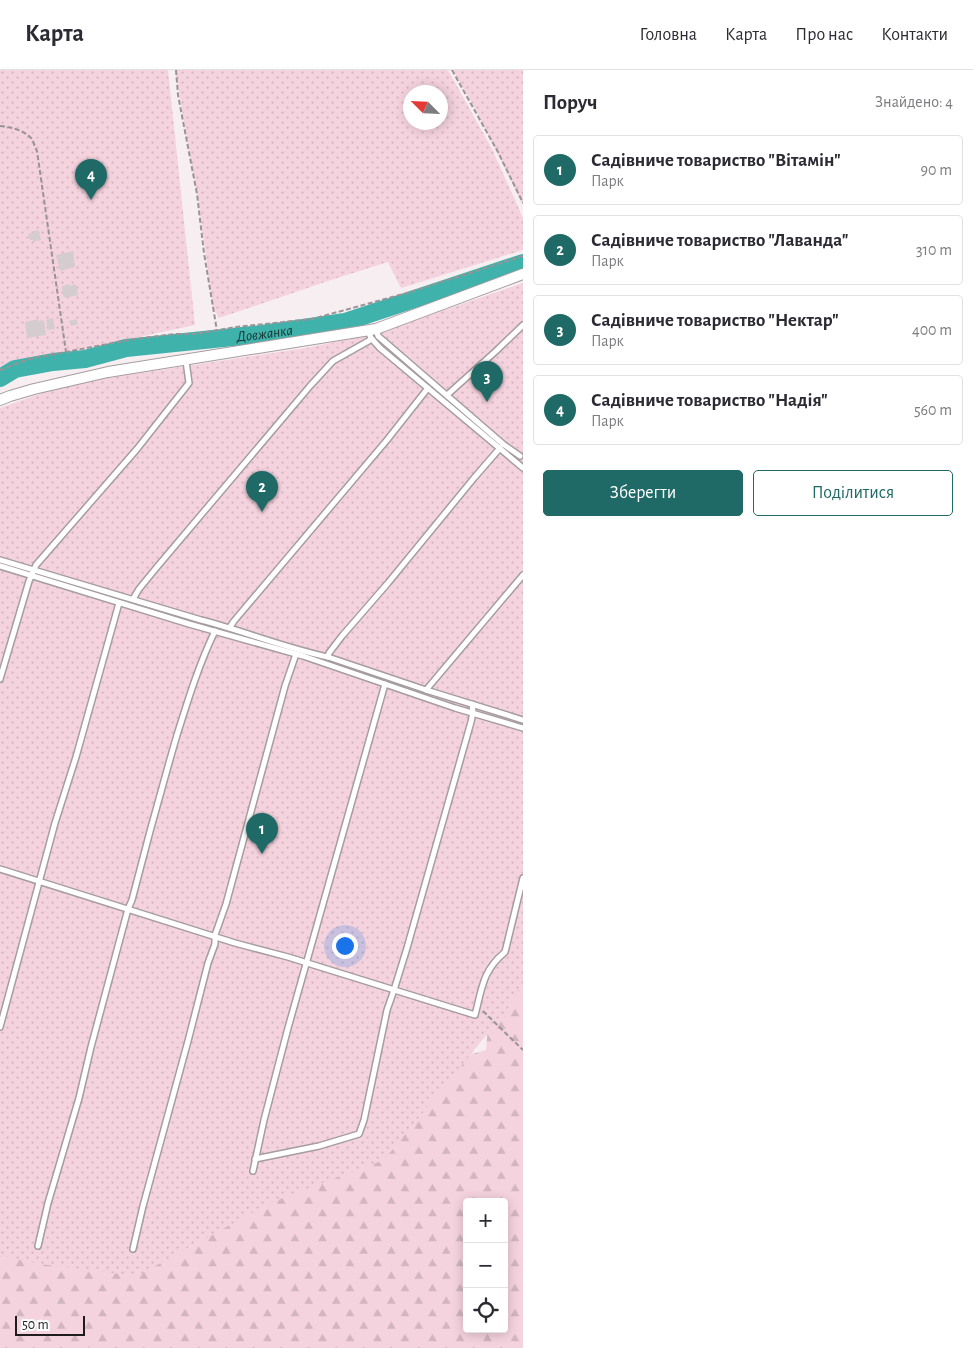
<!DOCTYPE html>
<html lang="uk">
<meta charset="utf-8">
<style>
:root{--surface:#fff;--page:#f2f2f3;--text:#2b2b33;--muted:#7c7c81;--line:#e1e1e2;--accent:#1f6a66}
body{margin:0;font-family:"Alegreya Sans",sans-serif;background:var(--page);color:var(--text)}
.controls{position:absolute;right:15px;bottom:15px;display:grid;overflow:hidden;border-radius:5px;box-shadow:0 2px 12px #0003}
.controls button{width:45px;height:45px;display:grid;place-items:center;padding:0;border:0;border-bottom:1px solid var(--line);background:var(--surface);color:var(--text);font:25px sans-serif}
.compass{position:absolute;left:403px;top:15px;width:45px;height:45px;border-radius:50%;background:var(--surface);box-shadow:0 2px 12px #0003;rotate:294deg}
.scale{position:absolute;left:15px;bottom:12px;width:70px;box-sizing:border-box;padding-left:5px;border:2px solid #1f1c1d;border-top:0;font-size:14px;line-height:18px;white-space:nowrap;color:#1f1c1d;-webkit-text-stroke:4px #fff;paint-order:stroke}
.you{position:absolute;left:344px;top:875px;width:18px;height:18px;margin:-12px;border:4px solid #fff;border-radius:50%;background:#1a73e8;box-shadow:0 0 0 8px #1a73e833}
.badge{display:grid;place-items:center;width:32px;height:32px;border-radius:50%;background:var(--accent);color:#fff;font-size:16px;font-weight:700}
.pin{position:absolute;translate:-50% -41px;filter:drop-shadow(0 1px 2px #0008)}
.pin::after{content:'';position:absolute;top:26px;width:18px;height:15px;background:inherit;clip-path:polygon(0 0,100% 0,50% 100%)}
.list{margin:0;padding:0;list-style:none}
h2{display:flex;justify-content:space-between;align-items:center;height:65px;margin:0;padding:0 20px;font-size:21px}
h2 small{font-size:16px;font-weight:400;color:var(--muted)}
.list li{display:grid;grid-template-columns:32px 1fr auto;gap:15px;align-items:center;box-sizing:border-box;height:70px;margin:0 10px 10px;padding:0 10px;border:1px solid var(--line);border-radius:5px}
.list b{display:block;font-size:19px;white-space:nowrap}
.list p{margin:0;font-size:16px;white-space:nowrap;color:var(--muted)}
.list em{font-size:16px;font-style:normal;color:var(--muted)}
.actions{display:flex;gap:10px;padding:15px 20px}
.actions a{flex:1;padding:11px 0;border:1px solid var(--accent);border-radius:5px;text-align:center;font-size:18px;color:var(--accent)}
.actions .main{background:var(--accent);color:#fff}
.icon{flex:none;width:28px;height:28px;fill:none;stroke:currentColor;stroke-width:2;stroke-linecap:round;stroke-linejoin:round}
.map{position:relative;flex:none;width:523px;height:1278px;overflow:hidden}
header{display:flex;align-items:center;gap:30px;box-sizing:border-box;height:70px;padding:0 25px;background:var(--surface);border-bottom:1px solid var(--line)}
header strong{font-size:24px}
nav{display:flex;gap:28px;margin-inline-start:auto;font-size:18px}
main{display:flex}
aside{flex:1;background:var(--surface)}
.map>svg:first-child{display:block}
</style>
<header>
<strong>Карта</strong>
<nav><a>Головна</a><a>Карта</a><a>Про нас</a><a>Контакти</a></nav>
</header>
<main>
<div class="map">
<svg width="523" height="1278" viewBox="0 0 523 1278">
<defs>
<pattern id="forest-firs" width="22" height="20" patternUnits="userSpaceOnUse" patternTransform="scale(1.25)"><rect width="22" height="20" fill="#f5d3de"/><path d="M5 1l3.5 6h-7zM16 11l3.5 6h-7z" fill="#d2b5be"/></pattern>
<pattern id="garden-dots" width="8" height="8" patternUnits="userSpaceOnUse" patternTransform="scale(1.25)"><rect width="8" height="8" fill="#f5d3de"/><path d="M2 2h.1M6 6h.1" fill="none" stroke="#d2b5be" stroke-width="1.8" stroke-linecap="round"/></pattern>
</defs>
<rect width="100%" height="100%" fill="#f7eef1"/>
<!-- forest -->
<g fill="url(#forest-firs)" fill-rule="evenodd">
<path d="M 523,185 L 523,202 L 489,212 L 485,211 L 478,218 L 475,218 L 469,213 L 470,207 L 485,200 L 494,199 C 503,190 511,189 523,185 Z"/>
<path d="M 460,208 L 466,210 C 466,217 463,225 457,228 C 447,232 428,232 421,223 L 433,215 L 446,213 Z"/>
<path d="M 523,868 L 523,1278 L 0,1278 L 0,1171 L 115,1190 L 189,1178 L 240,1140 L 382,1010 L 486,980 L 493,896 ZM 467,1132 L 504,1132 L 504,1259 L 467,1259 Z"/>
</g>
<!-- garden -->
<g fill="url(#garden-dots)" fill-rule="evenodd">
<polygon points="0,0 168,0 195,255 0,297"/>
<path d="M 175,0 L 448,0 L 492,79 L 523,148 L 523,180 L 401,218 L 388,192 L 334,209 L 219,248 L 213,238 L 199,135 ZM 410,22 L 440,22 L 440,52 L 410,52 Z"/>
<polygon points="453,0 523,0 523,135 478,44"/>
<polygon points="523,213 523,913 507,940 384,1090 270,1133 137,1206 40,1194 0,1185 0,338 68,314 306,278 374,264"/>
</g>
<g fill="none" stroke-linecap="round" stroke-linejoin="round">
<!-- river -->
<path stroke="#3eb2ab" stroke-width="18" id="s1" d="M 0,308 L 15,299 L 53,292 L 85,289 L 126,278 L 262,264 L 345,252 L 523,193"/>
</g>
<!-- building -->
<g fill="#d5cccf">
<polygon points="39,160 41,170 33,172 33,170 30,170 28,164 33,163 33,161"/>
<polygon points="73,181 75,197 60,201 56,185"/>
<polygon points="69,214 70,216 76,214 78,225 65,228 64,226 63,226 62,216"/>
<polygon points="53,248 55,259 48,260 46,250"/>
<polygon points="38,249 38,251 44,250 46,265 27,268 25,252"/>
<polygon points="76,249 78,254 71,256 69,251"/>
</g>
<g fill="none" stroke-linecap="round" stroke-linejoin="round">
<defs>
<g id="service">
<polyline points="376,259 378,266 503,374 520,386"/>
<polyline points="368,261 371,268 380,278 523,398"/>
<polyline points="447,325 496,281 523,255"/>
<path d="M 0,490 L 201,550 C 244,561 285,578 328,587 L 426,620 L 523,650"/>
<polyline points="0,496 189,554 303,586 455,638 523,658"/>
<polyline points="133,529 139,519 157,497 310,316 333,291 372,269"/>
<polyline points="230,557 234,551 387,370 428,318"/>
<polyline points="328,587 329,583 342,566 388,513 474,408 500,378"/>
<polyline points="0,609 29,511 36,495 137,379 189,313 186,291"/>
<polyline points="426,620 523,505"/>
<path d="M 0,799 L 235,873 L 288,887 L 475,945 C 482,919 482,901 505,882 L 523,808"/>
<polyline points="0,957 55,753 76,687 119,533"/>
<polyline points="255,1089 319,1076 359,1064 364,1050 387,940 394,920 407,878 471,652 473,642 472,634"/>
<polyline points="253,1101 264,1050 288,958 385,614"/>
<path d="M 38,1176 L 48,1133 L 79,1028 L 91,977 L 128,839 L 132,830 C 146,775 161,720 177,665 C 188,630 199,594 215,561"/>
<polyline points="133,1179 143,1136 188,971 208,893 215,874 215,865 226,834 285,616 296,584"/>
</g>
<polyline id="minor" points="0,330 10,326 34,319 108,302 376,259 523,204"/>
</defs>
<!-- service casing -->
<use href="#service" stroke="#a59d9f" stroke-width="8"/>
<!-- minor casing -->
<use href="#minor" stroke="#a59d9f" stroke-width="12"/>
<!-- path -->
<g stroke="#9a9395" stroke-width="2" stroke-dasharray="5 2.5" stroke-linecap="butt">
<polyline points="176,0 178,25 197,124 204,183 217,261"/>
<polyline points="452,0 498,82 523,133"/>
<path d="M 0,56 C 11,57 24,60 32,69 C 34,73 35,78 37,81 L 66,282"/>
<polyline points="0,300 29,289 134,269 175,264 195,264 236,257 312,249 407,223 523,186"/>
<polyline points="483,941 523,980"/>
</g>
<!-- service -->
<use href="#service" stroke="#fff" stroke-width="5"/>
<!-- minor -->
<use href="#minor" stroke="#fff" stroke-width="10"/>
</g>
<g text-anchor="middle" stroke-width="4" stroke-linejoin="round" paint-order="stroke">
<!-- water labels -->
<g font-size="15" font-style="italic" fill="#162f2d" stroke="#fff">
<text dy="5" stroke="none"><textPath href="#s1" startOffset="270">Довжанка</textPath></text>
</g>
</g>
</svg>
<div class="controls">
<button>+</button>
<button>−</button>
<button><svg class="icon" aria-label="locate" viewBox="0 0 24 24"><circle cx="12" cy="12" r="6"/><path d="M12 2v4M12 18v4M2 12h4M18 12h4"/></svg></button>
</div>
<svg class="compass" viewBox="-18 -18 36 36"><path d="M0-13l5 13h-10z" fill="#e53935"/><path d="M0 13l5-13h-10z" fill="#7c7c81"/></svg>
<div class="scale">50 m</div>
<div class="you"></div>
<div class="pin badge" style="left:262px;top:784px">1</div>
<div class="pin badge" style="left:262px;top:442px">2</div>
<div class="pin badge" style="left:487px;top:332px">3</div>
<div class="pin badge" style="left:91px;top:130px">4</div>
</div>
<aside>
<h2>Поруч<small>Знайдено: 4</small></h2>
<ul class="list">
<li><span class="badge">1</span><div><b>Садівниче товариство &quot;Вітамін&quot;</b><p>Парк</p></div><em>90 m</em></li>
<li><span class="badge">2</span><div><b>Садівниче товариство &quot;Лаванда&quot;</b><p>Парк</p></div><em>310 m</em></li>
<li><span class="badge">3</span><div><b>Садівниче товариство &quot;Нектар&quot;</b><p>Парк</p></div><em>400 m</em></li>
<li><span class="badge">4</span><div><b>Садівниче товариство &quot;Надія&quot;</b><p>Парк</p></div><em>560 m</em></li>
</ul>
<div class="actions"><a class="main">Зберегти</a><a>Поділитися</a></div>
</aside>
</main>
